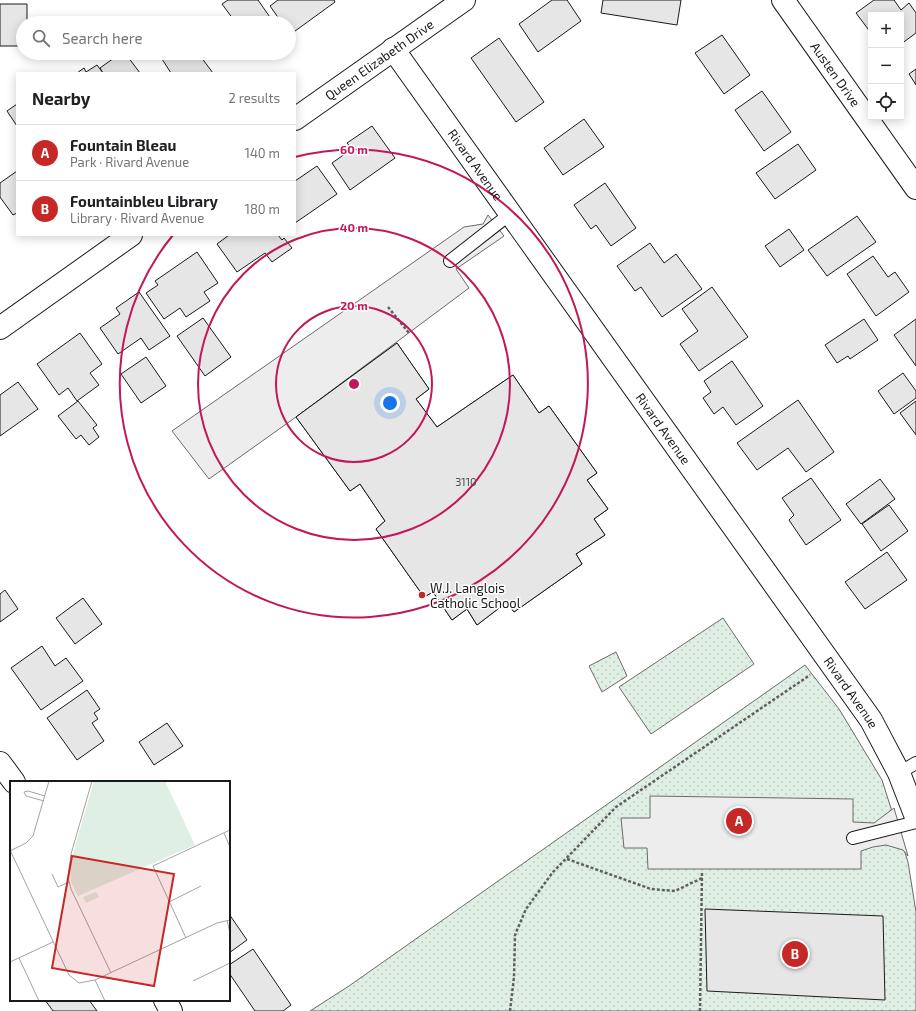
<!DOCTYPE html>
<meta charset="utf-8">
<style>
:root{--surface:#fff;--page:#f2f2f2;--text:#202124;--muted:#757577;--line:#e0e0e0;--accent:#c62828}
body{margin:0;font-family:"Exo 2",sans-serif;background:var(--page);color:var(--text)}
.controls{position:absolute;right:12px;top:12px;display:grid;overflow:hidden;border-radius:0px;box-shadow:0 2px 10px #0003}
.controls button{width:36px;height:36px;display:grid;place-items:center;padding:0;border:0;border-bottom:1px solid var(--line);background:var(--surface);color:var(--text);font:20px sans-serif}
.you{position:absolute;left:390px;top:403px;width:14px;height:14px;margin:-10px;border:3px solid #fff;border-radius:50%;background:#1a73e8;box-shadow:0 0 0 6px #1a73e833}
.badge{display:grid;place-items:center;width:26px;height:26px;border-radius:50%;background:var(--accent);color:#fff;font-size:13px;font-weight:700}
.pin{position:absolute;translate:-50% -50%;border:2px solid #fff;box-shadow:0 1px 4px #0006}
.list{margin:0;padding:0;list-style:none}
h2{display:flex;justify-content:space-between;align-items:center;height:52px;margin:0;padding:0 16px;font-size:17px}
h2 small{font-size:13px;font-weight:400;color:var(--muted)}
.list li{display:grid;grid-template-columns:26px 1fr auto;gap:12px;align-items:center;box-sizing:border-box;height:56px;padding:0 16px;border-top:1px solid var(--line)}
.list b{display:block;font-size:15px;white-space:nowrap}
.list p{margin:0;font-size:13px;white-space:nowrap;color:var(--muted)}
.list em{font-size:13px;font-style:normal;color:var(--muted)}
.icon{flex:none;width:22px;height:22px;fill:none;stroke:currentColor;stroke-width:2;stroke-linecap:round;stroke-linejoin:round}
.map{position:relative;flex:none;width:916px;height:1011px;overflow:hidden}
.search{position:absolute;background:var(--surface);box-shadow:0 2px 10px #0003;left:16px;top:16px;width:280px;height:44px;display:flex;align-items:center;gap:10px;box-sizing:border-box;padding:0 14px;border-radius:22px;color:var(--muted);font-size:15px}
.panel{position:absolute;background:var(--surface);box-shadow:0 2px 10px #0003;left:16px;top:72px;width:280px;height:164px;border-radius:0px}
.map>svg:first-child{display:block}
</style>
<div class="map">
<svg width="916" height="1011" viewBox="0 0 916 1011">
<defs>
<pattern id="park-dots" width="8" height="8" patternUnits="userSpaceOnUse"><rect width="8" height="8" fill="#e0efe3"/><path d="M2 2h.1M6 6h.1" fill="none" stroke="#c0ccc2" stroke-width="1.8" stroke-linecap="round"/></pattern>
</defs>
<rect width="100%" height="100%" fill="#fff"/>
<!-- park -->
<g fill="url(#park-dots)" stroke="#6a6a6a">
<polygon points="723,618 754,664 651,734 619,687"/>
<polygon points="616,652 627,676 602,692 589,666"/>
<polygon points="805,665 839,709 882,780 908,862 916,912 916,1011 310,1011 349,986"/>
</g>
<!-- parking -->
<g fill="#ededed" stroke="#6a6a6a">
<polygon points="488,215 504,236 456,269 469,288 296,417 209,479 172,431 464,227 483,224"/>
<polygon points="650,796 853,799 853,822 874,823 894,808 908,856 903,850 886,845 873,847 861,851 861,869 648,869 647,848 624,848 621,818 650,818"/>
</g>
<!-- building -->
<g fill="#e6e6e6" stroke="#1a1a1a" fill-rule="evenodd">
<polygon points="228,0 258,0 274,23 236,23 222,4"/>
<polygon points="278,0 334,0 335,2 291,34 289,32 289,23 282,23 270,6"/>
<polygon points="552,0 567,0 581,21 538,52 519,24"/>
<polygon points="603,0 681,0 677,25 601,13"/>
<polygon points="874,0 894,0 901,10 909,3 916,13 916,33 901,44 901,15 871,15 871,33 856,13"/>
<polygon points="0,4 27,4 27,23 23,23 23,46 0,46"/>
<polygon points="722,35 750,75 724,94 695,53"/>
<polygon points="499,38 544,102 516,122 471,58"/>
<polygon points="121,53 125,53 140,73 103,73 100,68"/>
<polygon points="170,53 198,53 213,73 171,73 162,59"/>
<polygon points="97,65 103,73 77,73 84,68 86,72"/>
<polygon points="916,69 916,85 909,74"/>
<polygon points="762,91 791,132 764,151 735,110"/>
<polygon points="17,104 17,126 7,111"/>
<polygon points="584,119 604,147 563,175 544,148"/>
<polygon points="372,126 395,158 350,190 332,163 352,149 347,143"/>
<polygon points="798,144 816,170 775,199 756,173"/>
<polygon points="317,166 337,194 295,223 295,181"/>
<polygon points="17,171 17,213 13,215 0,197 0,183"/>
<polygon points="605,183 636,228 611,246 596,225 591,229 574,205"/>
<polygon points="857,216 876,242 827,276 808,250"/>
<polygon points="789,229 804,250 780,267 765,246"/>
<polygon points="229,235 278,235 282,240 284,238 292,248 272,262 265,253 237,272 217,244"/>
<polygon points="650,243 664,263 676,254 702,289 662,317 641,287 635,291 617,266"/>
<polygon points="197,252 218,283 204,292 210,301 186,317 180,308 164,319 146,293 158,285 155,281"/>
<polygon points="873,256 888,277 895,272 909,292 876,316 847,274"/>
<polygon points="712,287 748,337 699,371 680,344 698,331 682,309"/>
<polygon points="139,292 170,336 149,350 141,338 118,354 100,328 120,314 116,308"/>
<polygon points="203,318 231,357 205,376 177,336"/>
<polygon points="864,319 878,340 850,359 848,356 837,363 825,345"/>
<polygon points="916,319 916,366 894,335"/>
<polygon points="80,333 102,364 90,373 99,385 77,401 68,388 59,395 37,364"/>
<path d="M 397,343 L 429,389 L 416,399 L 437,427 L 513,375 L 539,413 L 549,406 L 597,473 L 587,480 L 608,509 L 594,519 L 605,535 L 576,554 L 582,564 L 514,612 L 507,602 L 477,625 L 467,609 L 452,620 L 433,592 L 424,597 L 376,529 L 385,521 L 360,484 L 350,491 L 296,417 ZM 456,429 L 490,477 L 462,497 L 429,450 Z"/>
<polygon points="397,343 429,389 416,399 437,427 513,375 539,413 549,406 597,473 587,480 608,509 594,519 605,535 576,554 582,564 514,612 507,602 477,625 467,609 452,620 433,592 424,597 376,529 385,521 360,484 350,491 296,417"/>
<polygon points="146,357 166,386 141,403 121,374"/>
<polygon points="732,361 763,406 736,425 723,407 714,414 703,398 711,392 704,381"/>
<polygon points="903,373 916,391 916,398 894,414 878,391"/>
<polygon points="18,382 38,409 0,436 0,395"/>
<polygon points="798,400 834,452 806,472 788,448 757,470 737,443"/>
<polygon points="78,401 97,425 93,428 99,437 89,445 81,435 76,439 58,416"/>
<polygon points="916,401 916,435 900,413"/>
<polygon points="811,478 841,520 806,545 789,520 794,515 782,498"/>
<polygon points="880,479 895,499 861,524 846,504"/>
<polygon points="889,505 908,531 881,551 862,524"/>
<polygon points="887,552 907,580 865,609 845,582"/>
<polygon points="5,590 18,609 0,622 0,594"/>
<polygon points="83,598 102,624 75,644 56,618"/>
<polygon points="42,646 55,666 66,658 83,681 41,710 11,668"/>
<polygon points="87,690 100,709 94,713 98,719 92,723 104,741 77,760 47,718"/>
<polygon points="167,723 183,746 154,765 139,742"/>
<polygon points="705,909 883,916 885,1000 707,991"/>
<polygon points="229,914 247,940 229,953"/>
<polygon points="253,949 291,1005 283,1011 255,1011 229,973 229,965"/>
<polygon points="45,1000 89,1000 97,1011 53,1011"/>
</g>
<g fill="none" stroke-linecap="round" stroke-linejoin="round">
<defs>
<g id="lane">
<polyline points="450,261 510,214"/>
<polyline points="899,773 916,763"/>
<polyline points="853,838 916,822"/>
</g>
<g id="street">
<path id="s1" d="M 783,0 L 916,188"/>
<path id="s2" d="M 393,49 L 871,720 L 899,773 L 916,817"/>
<path id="s3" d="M 295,119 L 464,0"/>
<polyline points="0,328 131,235"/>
<polyline points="0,763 14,782"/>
<polyline points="165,1000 171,1011"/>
</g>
</defs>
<!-- lane casing -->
<use href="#lane" stroke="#1a1a1a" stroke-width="14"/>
<!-- street casing -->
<use href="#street" stroke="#1a1a1a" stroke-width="24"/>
<!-- path -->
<g stroke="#5f5f5f" stroke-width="2.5" stroke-dasharray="3 2" stroke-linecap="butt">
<polyline points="388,307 409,333"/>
<polyline points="567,859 651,889 675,891 702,878"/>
<polyline points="510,1011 514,977 515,935 526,909 553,872 616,807 810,675"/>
<polyline points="700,1011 702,871"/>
</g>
<!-- lane -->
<use href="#lane" stroke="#fff" stroke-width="12"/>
<!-- street -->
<use href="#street" stroke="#fff" stroke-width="22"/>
</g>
<!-- distance rings -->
<g fill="none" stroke="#c2185b" stroke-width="2">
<circle cx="354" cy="384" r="78"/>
<circle cx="354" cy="384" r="156"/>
<path d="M295 157A234 234 0 1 1 173 235"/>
</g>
<!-- markers -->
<circle fill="#c62828" stroke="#fff" stroke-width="1.5" cx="422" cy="595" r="4"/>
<g text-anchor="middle" stroke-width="3" stroke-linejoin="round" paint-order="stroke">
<!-- number labels -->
<g font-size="11" fill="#4d4d4d">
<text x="466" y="486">3110</text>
</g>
<!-- street labels -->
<g font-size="13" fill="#1a1a1a" stroke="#fff">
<text dy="5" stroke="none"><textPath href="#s3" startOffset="103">Queen Elizabeth Drive</textPath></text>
<text dy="5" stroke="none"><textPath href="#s1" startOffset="91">Austen Drive</textPath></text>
<text dy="5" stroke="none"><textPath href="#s2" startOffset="142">Rivard Avenue</textPath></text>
<text dy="5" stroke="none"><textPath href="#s2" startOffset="466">Rivard Avenue</textPath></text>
<text dy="5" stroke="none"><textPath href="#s2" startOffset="790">Rivard Avenue</textPath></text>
</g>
<!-- poi labels -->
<g font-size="13" fill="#1a1a1a" stroke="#fff" text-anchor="start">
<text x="430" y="593">W.J. Langlois<tspan x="430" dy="15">Catholic School</tspan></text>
</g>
</g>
<!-- overview -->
<g transform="translate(10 781)">
<rect width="220" height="220" fill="#fff"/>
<path d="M 84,0 L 155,0 L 185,64 L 68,115 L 61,101 L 60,83 ZM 86,111 L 89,116 L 76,122 L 73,116 Z" fill="#e0efe3"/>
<path fill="none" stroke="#a3a3a3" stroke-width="1" d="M 82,0 L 61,73 L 58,96 L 61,108 L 101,192M 34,20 L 16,15 L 14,11 L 18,10 L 35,15M 214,52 L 220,66M 0,69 L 59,194 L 69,202 L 85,199 L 207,142 L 220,139M 0,70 L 16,62 L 23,55 L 39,0M 42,93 L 48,106 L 59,101M 159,121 L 191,105M 217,139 L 220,152M 176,157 L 143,85 L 220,49M 9,177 L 29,220M 0,181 L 43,161M 85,199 L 95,220M 183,200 L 220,182"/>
<path fill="#c62828" fill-opacity="0.15" stroke="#c62828" stroke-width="2" d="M 62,75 L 164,93 L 144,205 L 42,187 Z"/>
<rect width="220" height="220" fill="none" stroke="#1a1a1a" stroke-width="2"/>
</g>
<circle cx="354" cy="384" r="6" fill="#c2185b" stroke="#fff" stroke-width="2"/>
<g font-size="12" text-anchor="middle" font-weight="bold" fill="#c2185b" stroke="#fff" stroke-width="3" stroke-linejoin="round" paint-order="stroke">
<text x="354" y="154">60 m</text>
<text x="354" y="232">40 m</text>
<text x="354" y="310">20 m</text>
</g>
</svg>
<div class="controls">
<button>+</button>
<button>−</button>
<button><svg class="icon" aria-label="locate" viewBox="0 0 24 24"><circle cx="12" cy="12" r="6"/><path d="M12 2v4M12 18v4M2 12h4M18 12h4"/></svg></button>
</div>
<div class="you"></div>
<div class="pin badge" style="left:739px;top:821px">A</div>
<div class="pin badge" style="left:795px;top:954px">B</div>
<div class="search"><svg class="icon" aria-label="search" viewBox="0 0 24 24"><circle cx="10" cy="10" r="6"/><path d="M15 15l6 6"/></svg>Search here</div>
<section class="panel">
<h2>Nearby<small>2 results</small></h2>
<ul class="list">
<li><span class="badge">A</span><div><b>Fountain Bleau</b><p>Park · Rivard Avenue</p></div><em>140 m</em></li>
<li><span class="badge">B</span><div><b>Fountainbleu Library</b><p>Library · Rivard Avenue</p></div><em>180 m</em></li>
</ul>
</section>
</div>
